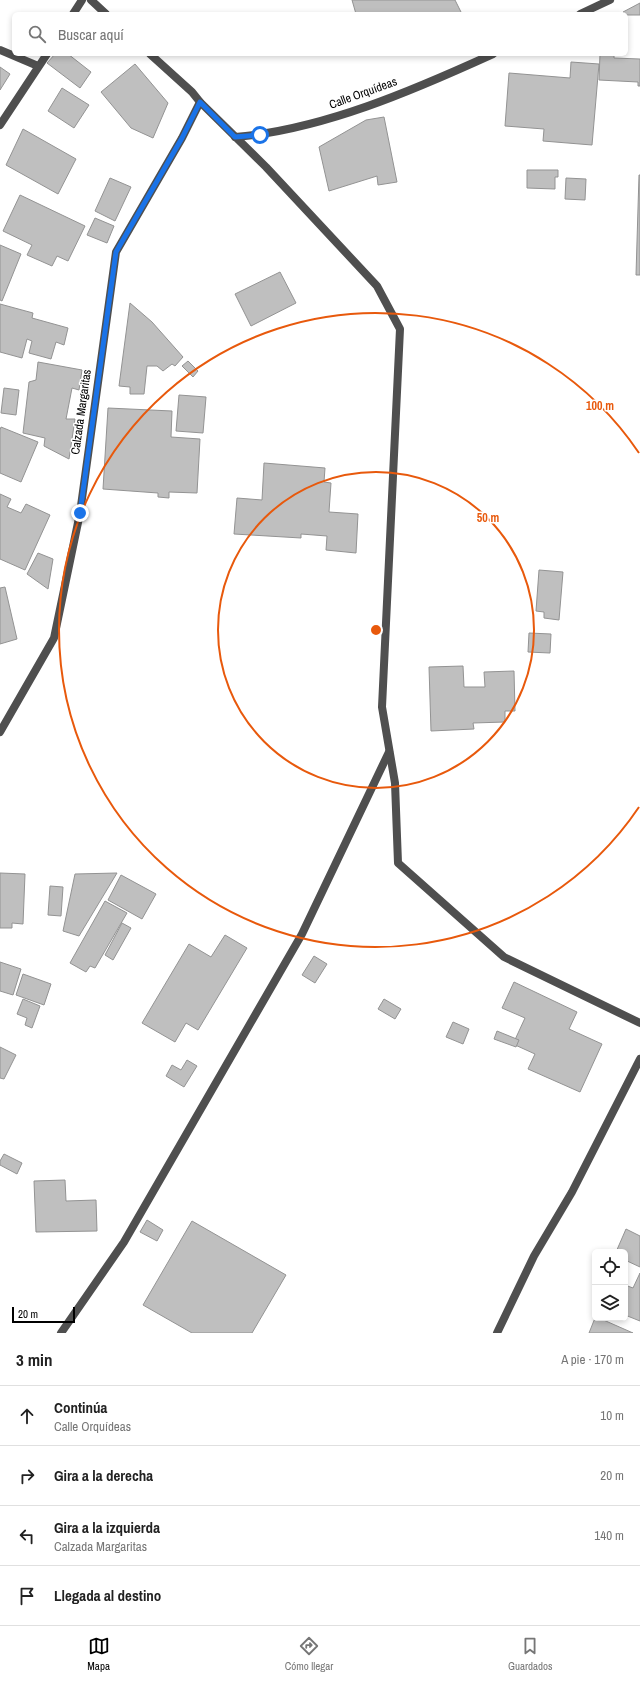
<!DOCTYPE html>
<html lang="es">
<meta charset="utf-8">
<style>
:root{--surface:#fff;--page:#f2f2f2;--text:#222;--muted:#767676;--line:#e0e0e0;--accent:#000}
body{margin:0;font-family:"Archivo Narrow",sans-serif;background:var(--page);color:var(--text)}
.controls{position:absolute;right:12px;bottom:12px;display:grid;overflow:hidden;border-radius:6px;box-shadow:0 2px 6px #0003}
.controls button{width:36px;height:36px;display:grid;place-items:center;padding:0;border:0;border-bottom:1px solid var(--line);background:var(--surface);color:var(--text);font:20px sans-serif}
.scale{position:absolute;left:12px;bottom:10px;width:63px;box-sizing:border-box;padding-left:4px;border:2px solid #000;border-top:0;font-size:11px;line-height:14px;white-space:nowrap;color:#000;-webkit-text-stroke:3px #fff;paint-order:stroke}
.stop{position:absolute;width:12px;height:12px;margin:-9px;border:3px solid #1a73e8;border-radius:50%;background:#fff}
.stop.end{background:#1a73e8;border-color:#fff;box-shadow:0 1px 4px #0008}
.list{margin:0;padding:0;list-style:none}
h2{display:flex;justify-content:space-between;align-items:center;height:52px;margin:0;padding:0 16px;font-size:17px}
h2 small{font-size:13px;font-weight:400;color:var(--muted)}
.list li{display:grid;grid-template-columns:26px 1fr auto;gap:12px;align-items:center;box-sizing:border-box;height:60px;padding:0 16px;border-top:1px solid var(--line)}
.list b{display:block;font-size:15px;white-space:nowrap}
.list p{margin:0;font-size:13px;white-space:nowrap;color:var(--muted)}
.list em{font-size:13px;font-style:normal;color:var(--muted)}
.icon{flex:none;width:22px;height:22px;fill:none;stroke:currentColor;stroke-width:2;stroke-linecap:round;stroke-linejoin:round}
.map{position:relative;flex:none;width:640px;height:1333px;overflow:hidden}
.search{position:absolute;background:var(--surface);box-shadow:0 2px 6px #0003;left:12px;right:12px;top:12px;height:44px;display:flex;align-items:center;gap:10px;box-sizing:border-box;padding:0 14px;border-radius:6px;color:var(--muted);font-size:15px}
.sheet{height:292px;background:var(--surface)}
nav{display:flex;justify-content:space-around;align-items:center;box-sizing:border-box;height:56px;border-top:1px solid var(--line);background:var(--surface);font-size:11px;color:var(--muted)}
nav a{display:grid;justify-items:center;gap:2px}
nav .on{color:var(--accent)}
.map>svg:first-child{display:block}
</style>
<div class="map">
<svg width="640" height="1333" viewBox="0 0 640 1333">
<rect width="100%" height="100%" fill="#fff"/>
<!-- building -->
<g fill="#bfbfbf" stroke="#939393">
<polygon points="352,0 455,0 462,14 356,14"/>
<polygon points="640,3 640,15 626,15 623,12"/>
<polygon points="55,54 68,54 91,72 80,88 47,63"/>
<polygon points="600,54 614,54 614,58 640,59 640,86 638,86 638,82 599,80"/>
<polygon points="571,62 599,64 592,145 543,141 544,129 505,126 509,73 570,78"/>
<polygon points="135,64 168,103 153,138 131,128 101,92"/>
<polygon points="0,67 10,74 0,90"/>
<polygon points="62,88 89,105 74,128 48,111"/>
<polygon points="384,117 397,182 378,185 377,176 329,191 319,147 366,120"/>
<polygon points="23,129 76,159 58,194 6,165"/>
<polygon points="527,170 558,170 558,177 555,177 555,189 527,188"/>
<polygon points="639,175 640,175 640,275 636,275"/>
<polygon points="110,178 131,187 115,221 95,211"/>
<polygon points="566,178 586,179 585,200 565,199"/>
<polygon points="20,195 85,226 68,261 57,256 52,266 27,255 32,245 3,231"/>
<polygon points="95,218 114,226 107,243 87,235"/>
<polygon points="0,245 21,254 2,301 0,300"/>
<polygon points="280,272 296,303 251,326 235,294"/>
<polygon points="130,303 152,322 183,357 175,366 172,364 163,371 157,366 147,366 144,394 130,394 130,387 119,386"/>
<polygon points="0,304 33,313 32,318 68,328 64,345 56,342 51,359 29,353 32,341 27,339 22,358 0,352"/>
<polygon points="188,361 198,371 193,377 182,366"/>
<polygon points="38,362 82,370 79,390 72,388 66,419 75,419 69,459 44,446 45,438 23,433 29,382 36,380"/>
<polygon points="4,388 19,390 16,415 1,413"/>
<polygon points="179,395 206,397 203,433 176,431"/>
<polygon points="108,408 172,411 171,437 200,439 197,493 169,492 169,498 158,497 158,493 103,489"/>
<polygon points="1,427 38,442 21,482 0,473 0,430"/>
<polygon points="264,463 325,468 324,482 331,483 329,512 358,514 356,553 326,550 327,536 301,534 301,538 234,534 237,498 262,500"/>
<polygon points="0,494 11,499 7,507 21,513 26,504 50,515 25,570 0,559"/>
<polygon points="38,553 53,559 48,589 27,574"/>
<polygon points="539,570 563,572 559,620 544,618 544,612 536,611"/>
<polygon points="5,587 17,639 0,644 0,588"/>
<polygon points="529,633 551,634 550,653 528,652"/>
<polygon points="463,666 464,687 485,687 484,672 514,671 515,711 505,711 505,722 473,723 474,729 431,731 429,667"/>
<polygon points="0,873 25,874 23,924 12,923 12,928 0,928"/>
<polygon points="117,873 79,936 63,931 75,874"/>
<polygon points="121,875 156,894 142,919 108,900"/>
<polygon points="50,886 63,887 61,916 48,915"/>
<polygon points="105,901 127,913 95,968 90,966 86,972 70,963"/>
<polygon points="122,923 131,928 113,960 105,955"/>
<polygon points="225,935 247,948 198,1030 186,1023 175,1042 142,1023 189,944 211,957"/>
<polygon points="314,956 327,964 315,983 302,975"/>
<polygon points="0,962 21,969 13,995 0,991"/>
<polygon points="23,974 51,984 44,1005 16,995"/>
<polygon points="514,982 577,1012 569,1029 602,1044 580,1092 528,1069 535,1054 513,1044 525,1018 502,1008"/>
<polygon points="23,999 40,1006 32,1028 25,1025 27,1018 17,1014"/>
<polygon points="384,999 401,1009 395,1019 378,1009"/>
<polygon points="453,1022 469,1029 463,1044 446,1037"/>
<polygon points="497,1031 519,1040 516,1047 494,1039"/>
<polygon points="0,1047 16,1055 4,1079 0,1078"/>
<polygon points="187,1060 197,1066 184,1087 166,1076 172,1065 181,1070"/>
<polygon points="4,1154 22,1163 17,1174 0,1165 0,1161"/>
<polygon points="65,1180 66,1201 96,1200 97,1231 36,1232 34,1181"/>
<polygon points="147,1220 163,1230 157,1241 140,1232"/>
<polygon points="192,1221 286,1275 252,1333 192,1333 143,1305"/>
<polygon points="626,1229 640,1236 640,1267 625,1260 625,1252 616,1252"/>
<polygon points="640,1273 640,1321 625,1315 625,1285 633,1288"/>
<polygon points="595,1318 599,1318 633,1333 589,1333"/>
</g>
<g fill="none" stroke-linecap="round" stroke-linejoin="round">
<!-- minor -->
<g stroke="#4f4f4f" stroke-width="8">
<polyline points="91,0 106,14"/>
<polyline points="73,14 82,0"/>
<polyline points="580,14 610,0"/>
<polyline points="0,50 38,66"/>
<polyline points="150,54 192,92 200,102 266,167 377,286 400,329 382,707 395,783 398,863 504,957 640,1023"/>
<polyline points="0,125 47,54"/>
<path d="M 235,137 C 322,130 414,90 493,54"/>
<polyline points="0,732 54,638 80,513 116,252 182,138 200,102"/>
<polyline points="61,1333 124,1242 302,934 389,752"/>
<polyline points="497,1333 534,1256 572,1192 640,1059"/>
</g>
</g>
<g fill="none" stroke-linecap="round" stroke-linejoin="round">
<!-- route -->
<polyline stroke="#1a73e8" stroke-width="5" points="80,513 116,252 182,138 200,102 235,137 260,135"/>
</g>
<!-- distance rings -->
<g fill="none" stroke="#e8590c" stroke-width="2">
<circle cx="376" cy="630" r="158"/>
<path d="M639 807A317 317 0 1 1 639 453"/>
</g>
<g text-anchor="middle" stroke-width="3" stroke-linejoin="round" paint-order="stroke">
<!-- street labels -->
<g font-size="12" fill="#000" stroke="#fff">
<text transform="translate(363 93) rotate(-20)" y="4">Calle Orquídeas</text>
<text transform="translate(81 412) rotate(-82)" y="4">Calzada Margaritas</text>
</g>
</g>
<circle cx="376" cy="630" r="6" fill="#e8590c" stroke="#fff" stroke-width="2"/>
<g font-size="12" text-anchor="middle" font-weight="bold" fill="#e8590c" stroke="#fff" stroke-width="3" stroke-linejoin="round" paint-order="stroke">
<text x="600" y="410">100 m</text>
<text x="488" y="522">50 m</text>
</g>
</svg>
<div class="controls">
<button><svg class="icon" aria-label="locate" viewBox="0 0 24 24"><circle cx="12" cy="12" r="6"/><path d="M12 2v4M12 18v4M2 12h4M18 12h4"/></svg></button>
<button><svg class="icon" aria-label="layers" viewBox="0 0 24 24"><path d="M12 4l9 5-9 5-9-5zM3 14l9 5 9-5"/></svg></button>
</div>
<div class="scale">20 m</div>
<div class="stop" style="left:260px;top:135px"></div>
<div class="stop end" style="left:80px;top:513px"></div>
<div class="search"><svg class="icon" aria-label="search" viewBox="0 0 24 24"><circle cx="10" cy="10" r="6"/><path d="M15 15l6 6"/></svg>Buscar aquí</div>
</div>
<section class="sheet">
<h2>3 min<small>A pie · 170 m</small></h2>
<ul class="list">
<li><svg class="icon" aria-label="ahead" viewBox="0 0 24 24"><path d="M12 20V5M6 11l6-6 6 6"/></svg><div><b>Continúa</b><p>Calle Orquídeas</p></div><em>10 m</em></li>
<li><svg class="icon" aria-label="right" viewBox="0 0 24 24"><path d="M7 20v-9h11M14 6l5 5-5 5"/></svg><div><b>Gira a la derecha</b></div><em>20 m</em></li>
<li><svg class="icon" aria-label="left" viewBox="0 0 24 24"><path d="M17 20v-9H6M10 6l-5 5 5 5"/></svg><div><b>Gira a la izquierda</b><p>Calzada Margaritas</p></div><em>140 m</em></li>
<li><svg class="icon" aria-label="arrive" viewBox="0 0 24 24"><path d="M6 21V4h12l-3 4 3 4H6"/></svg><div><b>Llegada al destino</b></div></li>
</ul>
</section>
<nav>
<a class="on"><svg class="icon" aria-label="map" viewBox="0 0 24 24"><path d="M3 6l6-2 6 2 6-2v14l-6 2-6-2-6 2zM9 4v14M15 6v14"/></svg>Mapa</a>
<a><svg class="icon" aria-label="directions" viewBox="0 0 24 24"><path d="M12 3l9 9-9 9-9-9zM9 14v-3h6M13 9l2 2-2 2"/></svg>Cómo llegar</a>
<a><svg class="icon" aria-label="saved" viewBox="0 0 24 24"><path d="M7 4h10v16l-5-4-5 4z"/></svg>Guardados</a>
</nav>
